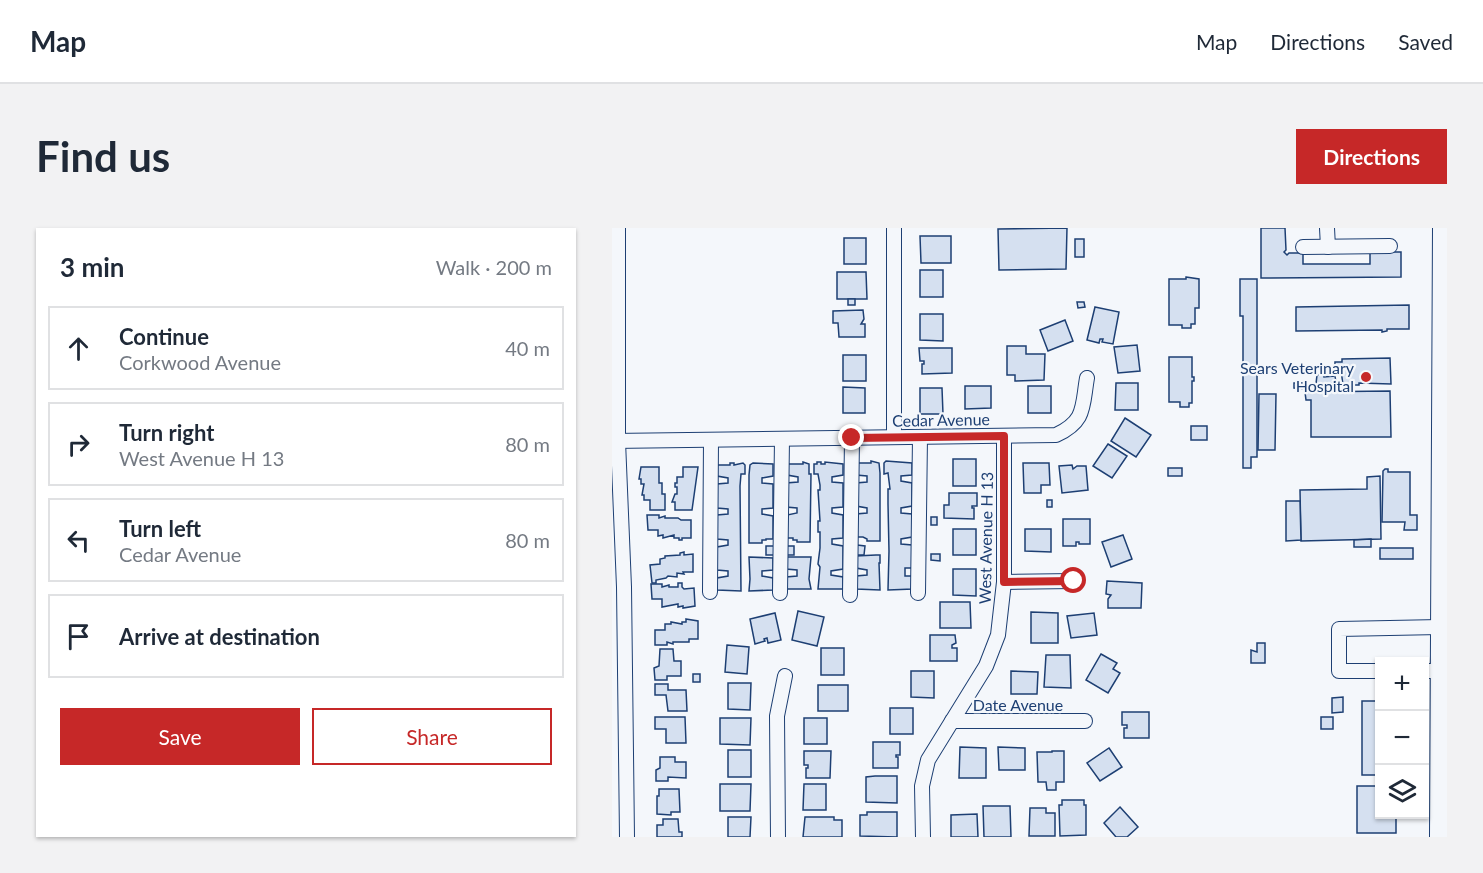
<!DOCTYPE html>
<meta charset="utf-8">
<style>
:root{--surface:#fff;--page:#f2f2f3;--text:#1f2937;--muted:#747a83;--line:#e0e1e3;--accent:#c62828}
body{margin:0;font-family:Lato,sans-serif;background:var(--page);color:var(--text)}
.controls{position:absolute;right:18px;bottom:18px;display:grid;overflow:hidden;border-radius:0px;box-shadow:0 2px 4px #0004}
.controls button{width:54px;height:54px;display:grid;place-items:center;padding:0;border:0;border-bottom:2px solid var(--line);background:var(--surface);color:var(--text);font:30px sans-serif}
.stop{position:absolute;width:18px;height:18px;margin:-14px;border:4px solid #c62828;border-radius:50%;background:#fff}
.stop.end{background:#c62828;border-color:#fff;box-shadow:0 2px 6px #0008}
.list{margin:0;padding:0;list-style:none}
h2{display:flex;justify-content:space-between;align-items:center;height:78px;margin:0;padding:0 24px;font-size:26px}
h2 small{font-size:20px;font-weight:400;color:var(--muted)}
.list li{display:grid;grid-template-columns:39px 1fr auto;gap:18px;align-items:center;box-sizing:border-box;height:84px;margin:0 12px 12px;padding:0 12px;border:2px solid var(--line);border-radius:0px}
.list b{display:block;font-size:22px;white-space:nowrap}
.list p{margin:0;font-size:20px;white-space:nowrap;color:var(--muted)}
.list em{font-size:20px;font-style:normal;color:var(--muted)}
.actions{display:flex;gap:12px;padding:18px 24px}
.actions a{flex:1;padding:14px 0;border:2px solid var(--accent);border-radius:0px;text-align:center;font-size:21px;color:var(--accent)}
.actions .main{background:var(--accent);color:#fff}
.icon{flex:none;width:33px;height:33px;fill:none;stroke:currentColor;stroke-width:2;stroke-linecap:round;stroke-linejoin:round}
.map{position:relative;flex:none;width:835px;height:609px;overflow:hidden;border-radius:0px}
header{display:flex;align-items:center;gap:36px;box-sizing:border-box;height:84px;padding:0 30px;background:var(--surface);border-bottom:2px solid var(--line)}
header strong{font-size:28px}
nav{display:flex;gap:33px;margin-inline-start:auto;font-size:21px}
.intro{display:flex;align-items:center;justify-content:space-between;box-sizing:border-box;height:144px;padding:0 36px}
h1{margin:0;font-size:42px}
.button{padding:15px 27px;border-radius:0px;background:var(--accent);color:#fff;font-size:21px;font-weight:700}
main{display:flex;gap:36px;padding:0 36px}
aside{flex:1;background:var(--surface);border-radius:0px;box-shadow:0 2px 4px #0004}
.map>svg:first-child{display:block}
</style>
<header>
<strong>Map</strong>
<nav><a>Map</a><a>Directions</a><a>Saved</a></nav>
</header>
<div class="intro"><h1>Find us</h1><a class="button">Directions</a></div>
<main>
<aside>
<h2>3 min<small>Walk · 200 m</small></h2>
<ul class="list">
<li><svg class="icon" aria-label="ahead" viewBox="0 0 24 24"><path d="M12 20V5M6 11l6-6 6 6"/></svg><div><b>Continue</b><p>Corkwood Avenue</p></div><em>40 m</em></li>
<li><svg class="icon" aria-label="right" viewBox="0 0 24 24"><path d="M7 20v-9h11M14 6l5 5-5 5"/></svg><div><b>Turn right</b><p>West Avenue H 13</p></div><em>80 m</em></li>
<li><svg class="icon" aria-label="left" viewBox="0 0 24 24"><path d="M17 20v-9H6M10 6l-5 5 5 5"/></svg><div><b>Turn left</b><p>Cedar Avenue</p></div><em>80 m</em></li>
<li><svg class="icon" aria-label="arrive" viewBox="0 0 24 24"><path d="M6 21V4h12l-3 4 3 4H6"/></svg><div><b>Arrive at destination</b></div></li>
</ul>
<div class="actions"><a class="main">Save</a><a>Share</a></div>
</aside>
<div class="map">
<svg width="835" height="609" viewBox="0 0 835 609">
<rect width="100%" height="100%" fill="#f4f7fb"/>
<!-- building -->
<g fill="#d5e0f0" stroke="#1d3f73" stroke-width="1.5">
<polygon points="455,0 454,41 387,42 386,1"/>
<polygon points="649,0 673,0 674,22 672,24 675,27 677,25 691,25 691,36 758,36 758,24 789,24 789,49 649,50"/>
<polygon points="308,8 339,8 339,35 309,35"/>
<rect x="232" y="10" width="22" height="26"/>
<rect x="463" y="11" width="9" height="18"/>
<rect x="308" y="42" width="23" height="27"/>
<polygon points="225,44 254,44 255,71 225,71"/>
<polygon points="574,49 587,51 587,80 583,80 583,96 579,96 579,100 570,100 570,97 557,97 557,51 574,51"/>
<polygon points="628,51 645,51 645,229 639,229 639,240 631,240 631,88 628,88"/>
<rect x="236" y="71" width="7" height="6"/>
<polygon points="465,74 472,74 473,79 466,80"/>
<polygon points="797,77 797,101 775,101 775,103 770,104 770,102 684,103 684,79"/>
<polygon points="483,79 507,84 501,116 490,114 491,111 488,111 487,115 475,112"/>
<polygon points="251,82 252,91 249,96 253,96 253,109 227,109 226,95 221,95 221,83"/>
<polygon points="308,86 331,86 331,113 308,112"/>
<polygon points="453,92 461,113 436,123 428,102"/>
<polygon points="525,117 528,143 506,145 502,119"/>
<polygon points="395,118 414,118 414,126 433,126 432,152 403,153 403,147 395,147"/>
<polygon points="307,120 340,120 340,145 310,146 310,136 312,136 312,133 308,133"/>
<rect x="231" y="127" width="23" height="26"/>
<polygon points="557,129 580,129 580,149 582,149 582,153 580,153 580,175 577,175 577,179 568,179 568,174 557,174"/>
<polygon points="778,130 779,156 747,155 747,157 731,157 729,142 723,142 723,134 730,134 730,131"/>
<polygon points="712,146 712,149 723,148 724,155 704,156 705,147"/>
<polygon points="504,155 526,155 526,182 503,182"/>
<polygon points="682,155 695,155 695,161 682,160"/>
<polygon points="353,158 379,158 379,180 353,181"/>
<rect x="416" y="158" width="23" height="27"/>
<polygon points="231,159 253,160 253,185 231,185"/>
<polygon points="308,160 330,160 331,186 308,186"/>
<polygon points="778,163 779,209 699,209 699,172 694,172 693,164"/>
<polygon points="647,166 664,166 663,222 646,222"/>
<polygon points="513,190 539,207 524,229 499,213"/>
<rect x="579" y="198" width="16" height="14"/>
<polygon points="496,216 515,228 500,250 481,238"/>
<rect x="341" y="231" width="23" height="27"/>
<polygon points="259,233 267,235 268,245 268,313 255,313 255,311 251,309 244,309 244,286 255,285 255,280 244,278 244,255 255,254 255,248 244,247 244,235 259,235"/>
<polygon points="274,233 300,235 300,247 289,248 289,253 300,255 300,278 289,280 289,285 300,286 300,309 289,311 289,316 300,317 300,340 293,340 293,348 300,348 301,361 276,362 277,323 276,276 276,261 278,261 276,245 272,246 272,235"/>
<polygon points="191,234 197,236 197,246 199,246 198,314 185,314 185,312 181,312 181,310 175,310 175,287 185,285 185,280 174,279 174,255 186,254 186,249 175,247 175,236 191,236"/>
<polygon points="205,234 209,234 209,236 213,236 213,234 231,236 231,247 220,249 220,254 231,255 231,279 220,280 220,285 231,287 231,310 220,311 220,316 231,318 231,341 219,343 219,347 231,349 231,361 206,361 208,339 206,336 208,320 208,304 206,304 206,293 208,293 206,262 208,262 208,257 206,246 202,246 202,236 205,236"/>
<polygon points="118,235 122,235 122,237 131,235 133,237 133,246 129,246 128,258 129,363 105,362 105,350 116,348 116,343 105,342 105,319 116,317 116,312 105,311 105,287 116,286 116,281 105,280 105,256 116,255 116,250 105,248 105,237 118,237"/>
<polygon points="141,235 161,236 161,248 150,250 150,255 161,256 161,280 150,281 150,286 161,288 161,311 154,311 154,312 150,312 150,315 137,315 137,247 138,237"/>
<polygon points="411,235 437,235 438,257 429,257 429,265 412,265"/>
<polygon points="460,237 461,241 465,238 474,238 476,262 450,265 447,238"/>
<polygon points="29,239 47,239 47,255 50,255 50,266 53,266 53,282 38,282 38,272 32,272 32,267 30,267 32,256 29,256 29,251 27,251"/>
<polygon points="71,239 86,239 80,282 63,282 63,274 60,274 63,266 65,266 65,259 63,259 63,255 65,255 65,249 71,249"/>
<rect x="556" y="240" width="14" height="8"/>
<polygon points="773,241 776,241 776,244 798,244 798,287 805,287 805,302 792,302 793,294 770,294 771,243"/>
<polygon points="768,248 769,311 689,313 688,262 755,261 755,249"/>
<polygon points="337,265 365,265 365,278 360,278 360,280 362,280 362,291 332,290 332,277 337,277"/>
<rect x="435" y="272" width="5" height="7"/>
<polygon points="674,273 688,273 689,312 674,313"/>
<polygon points="35,287 47,287 47,290 53,288 53,290 66,290 69,292 79,292 79,310 70,310 70,312 67,312 67,310 62,310 62,307 51,310 51,307 46,308 46,302 36,302"/>
<rect x="319" y="289" width="6" height="8"/>
<polygon points="451,291 478,291 478,316 467,316 467,314 464,314 464,318 451,318"/>
<rect x="341" y="301" width="23" height="26"/>
<polygon points="413,301 439,301 439,324 413,323"/>
<polygon points="511,307 520,331 499,339 490,314"/>
<polygon points="759,311 759,319 742,319 742,312"/>
<polygon points="245,317 253,318 252,327 245,327"/>
<rect x="154" y="318" width="8" height="9"/>
<rect x="175" y="318" width="7" height="9"/>
<rect x="768" y="320" width="33" height="11"/>
<polygon points="72,324 72,327 81,326 81,344 71,344 72,346 65,345 65,349 56,348 54,350 44,352 44,355 40,355 38,337 48,336 48,331 53,330 53,328 68,327 68,325"/>
<polygon points="319,326 328,326 328,333 319,332"/>
<polygon points="264,327 268,327 268,335 267,335 268,362 244,361 244,348 255,347 255,342 244,340 244,328"/>
<polygon points="137,329 161,330 161,342 150,343 150,348 161,350 161,362 137,363 138,351"/>
<polygon points="174,329 199,329 197,351 199,361 174,361 174,349 185,348 185,342 174,341"/>
<polygon points="341,341 364,341 364,368 341,367"/>
<polygon points="495,353 530,355 529,380 496,380 496,371 499,367 494,366"/>
<polygon points="66,355 70,355 70,359 72,361 82,360 83,378 71,380 71,378 66,379 66,376 50,379 50,371 40,371 39,356 50,356 50,359 57,357 57,359 66,359"/>
<polygon points="328,374 358,374 359,400 328,400"/>
<polygon points="186,383 212,389 205,418 180,412"/>
<polygon points="419,384 446,385 446,415 419,415"/>
<polygon points="163,385 169,412 156,415 155,410 152,411 153,413 143,416 138,391"/>
<polygon points="482,385 485,407 459,410 455,388"/>
<polygon points="74,391 86,393 86,411 77,411 77,414 61,414 61,416 55,414 55,417 43,417 43,402 53,402 53,396 59,396 59,394 70,396 70,394 74,394"/>
<polygon points="318,407 343,407 344,415 340,417 340,420 345,420 345,433 318,433"/>
<polygon points="645,415 653,415 653,435 639,435 639,422 645,424"/>
<polygon points="115,417 137,419 135,446 113,444"/>
<rect x="209" y="420" width="23" height="27"/>
<polygon points="48,421 61,421 62,433 69,433 69,448 55,448 55,452 43,452 42,440 47,438"/>
<polygon points="489,426 505,435 501,441 508,445 496,465 474,452"/>
<polygon points="434,427 458,427 459,460 432,459"/>
<polygon points="299,443 322,443 322,470 299,469"/>
<polygon points="399,443 426,444 425,466 399,466"/>
<rect x="81" y="446" width="7" height="8"/>
<polygon points="116,455 139,455 138,482 116,481"/>
<polygon points="43,456 56,456 56,462 74,462 75,483 56,483 54,467 43,467"/>
<rect x="206" y="457" width="30" height="26"/>
<polygon points="731,469 731,484 720,485 720,470"/>
<rect x="750" y="473" width="18" height="74"/>
<rect x="278" y="480" width="23" height="26"/>
<polygon points="510,484 537,484 537,510 512,510 512,500 515,500 515,497 510,497"/>
<polygon points="43,489 73,489 74,515 54,515 54,501 43,501"/>
<rect x="709" y="489" width="12" height="12"/>
<polygon points="108,490 139,490 138,517 108,516"/>
<rect x="192" y="490" width="23" height="26"/>
<polygon points="261,514 288,514 288,527 284,527 284,529 286,529 286,540 261,540"/>
<polygon points="348,519 374,520 374,550 347,550"/>
<polygon points="386,519 413,520 413,542 387,542"/>
<polygon points="497,520 510,539 488,553 475,535"/>
<rect x="116" y="522" width="23" height="27"/>
<polygon points="192,523 219,523 218,550 194,550 194,540 196,540 196,537 192,537"/>
<polygon points="440,523 452,523 452,554 444,554 444,562 435,562 434,554 426,554 425,524 440,524"/>
<polygon points="48,529 63,529 63,534 74,534 74,550 56,549 56,553 44,553 44,542 48,540"/>
<polygon points="263,548 285,548 285,575 254,574 254,549"/>
<polygon points="108,556 139,556 138,583 108,583"/>
<polygon points="192,556 214,556 214,582 191,582"/>
<polygon points="745,558 768,558 768,586 784,586 784,605 745,605"/>
<polygon points="47,561 67,561 68,584 59,584 59,587 45,586 45,568 47,568"/>
<polygon points="450,572 472,572 472,577 474,577 474,607 448,608 447,577 450,577"/>
<polygon points="371,578 398,578 399,609 372,609"/>
<polygon points="508,579 526,599 515,609 504,609 492,595"/>
<polygon points="418,580 434,580 434,585 443,585 443,608 417,608"/>
<polygon points="255,584 285,584 285,609 248,608 248,587 255,587"/>
<polygon points="365,586 366,609 339,609 339,587"/>
<polygon points="116,589 139,589 138,609 116,609"/>
<polygon points="193,589 222,589 222,592 230,592 230,609 191,609"/>
<polygon points="51,591 66,591 67,604 70,604 70,609 45,609 45,597 51,597"/>
</g>
<g fill="none" stroke-linecap="round" stroke-linejoin="round">
<defs>
<g id="minor">
<polyline points="6,0 6,213 12,359 15,609"/>
<polyline points="282,0 282,209"/>
<polyline points="715,0 716,19"/>
<polyline points="691,19 778,18"/>
<path d="M 0,213 L 444,207 C 474,193 470,179 475,150"/>
<polyline points="392,354 462,353"/>
<polyline points="98,364 99,212"/>
<polyline points="168,365 170,211"/>
<polyline points="306,365 308,209"/>
<polyline points="238,367 240,210"/>
<polyline points="768,443 727,443 727,401 828,399"/>
<polyline points="812,443 829,443"/>
<polyline points="340,493 473,493"/>
<polyline points="166,609 165,488 173,448"/>
<polyline points="311,609 310,558 316,532 374,438 386,407 392,354 392,208"/>
</g>
<polyline id="major" points="827,609 830,0"/>
</defs>
<!-- minor casing -->
<use href="#minor" stroke="#1d3f73" stroke-width="16"/>
<!-- major casing -->
<use href="#major" stroke="#1d3f73" stroke-width="20"/>
<!-- minor -->
<use href="#minor" stroke="#f4f7fb" stroke-width="14"/>
<!-- major -->
<use href="#major" stroke="#f4f7fb" stroke-width="18"/>
</g>
<g fill="none" stroke-linecap="round" stroke-linejoin="round">
<!-- route -->
<polyline stroke="#c62828" stroke-width="8" points="240,210 392,208 392,354 462,353"/>
</g>
<!-- markers -->
<circle fill="#c62828" stroke="#f4f7fb" stroke-width="2" cx="754" cy="149" r="6"/>
<g text-anchor="middle" stroke-width="4.5" stroke-linejoin="round" paint-order="stroke">
<!-- poi labels -->
<g font-size="16" fill="#1d3f73" stroke="#f4f7fb" text-anchor="end">
<text x="742" y="146">Sears Veterinary<tspan x="742" dy="18">Hospital</tspan></text>
</g>
<!-- street labels -->
<g font-size="16" fill="#1d3f73" stroke="#f4f7fb">
<text transform="translate(329 192) rotate(-1)" y="6">Cedar Avenue</text>
<text transform="translate(374 310) rotate(-89)" y="6">West Avenue H 13</text>
<text x="406" y="483">Date Avenue</text>
</g>
</g>
</svg>
<div class="controls">
<button>+</button>
<button>−</button>
<button><svg class="icon" aria-label="layers" viewBox="0 0 24 24"><path d="M12 4l9 5-9 5-9-5zM3 14l9 5 9-5"/></svg></button>
</div>
<div class="stop" style="left:462px;top:353px"></div>
<div class="stop end" style="left:240px;top:210px"></div>
</div>
</main>
